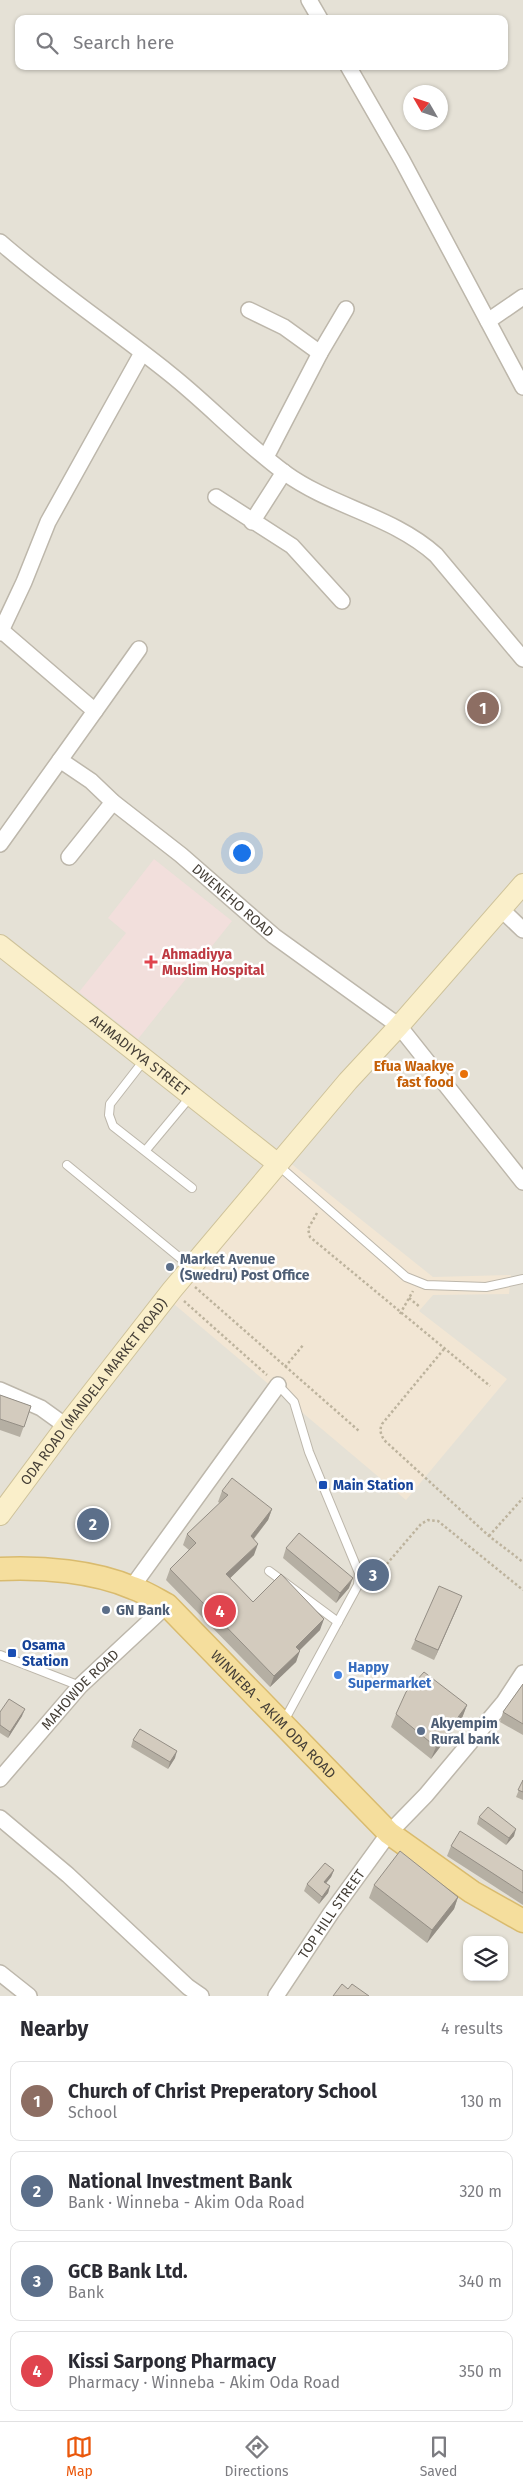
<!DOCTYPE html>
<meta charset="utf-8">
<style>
:root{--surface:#fff;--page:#f2f2f3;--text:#2b2b33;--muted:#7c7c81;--line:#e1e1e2;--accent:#ea580c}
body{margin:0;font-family:"Fira Sans",sans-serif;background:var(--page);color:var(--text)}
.controls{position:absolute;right:15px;bottom:15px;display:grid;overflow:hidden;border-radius:10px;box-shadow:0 1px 4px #0004}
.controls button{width:45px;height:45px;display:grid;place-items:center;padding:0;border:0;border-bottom:1px solid var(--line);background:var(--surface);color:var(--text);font:25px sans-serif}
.compass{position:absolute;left:403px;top:85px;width:45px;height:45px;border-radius:50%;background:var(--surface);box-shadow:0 1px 4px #0004;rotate:309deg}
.you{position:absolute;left:241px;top:852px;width:18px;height:18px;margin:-12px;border:4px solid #fff;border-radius:50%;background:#1a73e8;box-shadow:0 0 0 8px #1a73e833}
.badge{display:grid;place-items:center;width:32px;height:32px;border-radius:50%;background:var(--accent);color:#fff;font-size:16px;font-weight:700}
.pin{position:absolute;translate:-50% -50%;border:2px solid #fff;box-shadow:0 1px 5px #0006}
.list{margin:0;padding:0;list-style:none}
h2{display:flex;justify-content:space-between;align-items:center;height:65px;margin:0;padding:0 20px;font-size:21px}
h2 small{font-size:16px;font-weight:400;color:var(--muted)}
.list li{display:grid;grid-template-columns:32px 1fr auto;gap:15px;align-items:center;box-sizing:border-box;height:80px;margin:0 10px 10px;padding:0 10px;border:1px solid var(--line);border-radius:10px}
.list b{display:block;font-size:19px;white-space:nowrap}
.list p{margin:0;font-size:16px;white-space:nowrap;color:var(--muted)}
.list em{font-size:16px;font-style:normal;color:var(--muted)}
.icon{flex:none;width:28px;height:28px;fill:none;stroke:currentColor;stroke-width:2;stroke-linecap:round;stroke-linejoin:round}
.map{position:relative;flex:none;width:523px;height:1996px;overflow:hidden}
.search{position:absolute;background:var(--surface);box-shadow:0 1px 4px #0004;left:15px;right:15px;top:15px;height:55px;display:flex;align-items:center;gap:12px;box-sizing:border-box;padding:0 18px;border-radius:10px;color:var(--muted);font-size:19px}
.sheet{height:425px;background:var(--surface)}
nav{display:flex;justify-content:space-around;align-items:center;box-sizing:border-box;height:70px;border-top:1px solid var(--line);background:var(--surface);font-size:14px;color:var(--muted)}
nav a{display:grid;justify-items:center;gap:2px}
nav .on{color:var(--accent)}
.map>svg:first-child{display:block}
</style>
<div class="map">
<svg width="523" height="1996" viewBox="0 0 523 1996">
<rect width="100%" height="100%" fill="#f2efe7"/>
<!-- residential -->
<path fill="#e5e1d6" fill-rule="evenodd" d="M 0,0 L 523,0 L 523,1996 L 0,1996 ZM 19,19 L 504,19 L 504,66 L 19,66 ZM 410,92 L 440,92 L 440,122 L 410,122 ZM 467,1940 L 504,1940 L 504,1977 L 467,1977 Z"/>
<!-- commercial -->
<polygon fill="#f2e6d4" points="279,1154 433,1277 511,1275 509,1294 433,1295 419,1311 507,1379 406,1500 162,1294"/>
<!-- medical -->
<polygon fill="#f2dfdc" points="154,859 232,921 138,1039 79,992 126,933 108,918"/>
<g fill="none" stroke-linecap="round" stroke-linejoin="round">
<defs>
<g id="lane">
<polyline points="145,1059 110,1104 109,1115 113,1126 192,1188"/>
<polyline points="146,1150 191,1096"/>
<polyline points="67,1165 191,1267"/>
<polyline points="279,1166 406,1277 426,1285 486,1287 523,1279"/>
<polyline points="278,1385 294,1402 309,1452 359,1573 358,1585 284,1721"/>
<polyline points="269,1571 338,1622"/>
<polyline points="0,1655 80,1686"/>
</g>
<g id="street">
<polyline points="309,0 320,19"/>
<polyline points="348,66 402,160 523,387"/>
<path d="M 0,242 C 54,289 114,329 170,374 C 209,405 244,443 285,473 C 332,507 393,516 436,555 L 523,659"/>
<polyline points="249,310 284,327 320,353"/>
<polyline points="488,321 523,297"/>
<polyline points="266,457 320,353 346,309"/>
<polyline points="216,497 292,546 342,601"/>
<polyline points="252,522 284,472"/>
<path id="s1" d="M 2,631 L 95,711 L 60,760 L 91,781 L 113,802 L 181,855 L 274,936 L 399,1026 L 523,1182"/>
<polyline points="0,633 24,582 48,522 142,353"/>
<polyline points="95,711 139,649"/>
<polyline points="0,844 60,760"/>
<polyline points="69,857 113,802"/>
<polyline points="502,910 523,930"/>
<polyline points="0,1390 41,1408 66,1426"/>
<polyline points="132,1587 278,1385"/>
<path id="s2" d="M 0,1779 L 80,1686 L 167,1605"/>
<polyline points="0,1818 68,1875 188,1987 201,1996"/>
<polyline points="0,1973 29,1996"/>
<path id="s3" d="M 276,1996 L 331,1913 L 389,1833 L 426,1795 L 504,1702 L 523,1673"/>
</g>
<g id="secondary">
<path id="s4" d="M 0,945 L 278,1164"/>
<path id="s5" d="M 0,1515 L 66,1426 L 172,1290 L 348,1081 L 399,1026 L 523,884"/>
</g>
<g id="primary">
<path id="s6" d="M 0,1569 C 42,1567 94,1571 133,1588 C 145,1592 156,1599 167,1605 L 389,1833 L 472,1892 L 523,1921"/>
</g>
</defs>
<!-- lane casing -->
<use href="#lane" stroke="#bdb7ab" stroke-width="10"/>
<!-- street casing -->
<use href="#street" stroke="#bdb7ab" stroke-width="18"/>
<!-- secondary casing -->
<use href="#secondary" stroke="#cec29a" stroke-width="22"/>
<!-- primary casing -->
<use href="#primary" stroke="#d9bb6e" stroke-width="25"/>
<!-- path -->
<g stroke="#bdb39d" stroke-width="2.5" stroke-dasharray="2.5 2.5" stroke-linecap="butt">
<polyline points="317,1213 308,1229 310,1237 490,1386"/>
<polyline points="195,1287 359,1431"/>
<polyline points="409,1298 420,1307"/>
<polyline points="184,1301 267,1375"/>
<polyline points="400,1314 413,1291"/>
<path d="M 444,1349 L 382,1424 C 379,1431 381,1434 384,1440 L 489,1536 L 523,1562"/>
<polyline points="285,1367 304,1344"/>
<polyline points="489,1536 523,1498"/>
<polyline points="369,1581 374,1579 421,1524 428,1520 438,1521 523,1590"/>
</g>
<!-- lane -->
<use href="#lane" stroke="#fff" stroke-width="8"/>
<!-- street -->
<use href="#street" stroke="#fff" stroke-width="15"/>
<!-- secondary -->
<use href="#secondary" stroke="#faefca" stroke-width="20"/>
<!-- primary -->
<use href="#primary" stroke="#f5de9d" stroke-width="22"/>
</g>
<!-- wall -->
<g fill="#b5afa3">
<polygon points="0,1395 31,1406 20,1437 0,1430"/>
<polygon points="222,1491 272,1509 268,1520 254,1539 254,1555 230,1578 253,1602 320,1630 299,1650 296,1662 270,1687 166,1580 170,1569 189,1550 183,1545 187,1534 220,1503 218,1502"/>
<polygon points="286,1548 349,1588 336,1603 283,1558"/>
<polygon points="458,1606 434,1660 411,1649 415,1640"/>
<polygon points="523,1684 523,1735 500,1722 503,1712"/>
<polygon points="467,1705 462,1718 431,1759 391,1727 396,1714"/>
<polygon points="0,1712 22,1716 8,1738 0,1733"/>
<polygon points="133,1740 175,1758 168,1769 131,1747"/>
<polygon points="523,1780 523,1800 516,1797"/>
<polygon points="479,1817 514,1836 506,1845 477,1824"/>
<polygon points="451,1846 523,1871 523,1905 447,1856"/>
<polygon points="334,1870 331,1877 326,1883 330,1886 328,1893 319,1904 304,1891 307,1884"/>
<polygon points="374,1885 458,1897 454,1909 427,1943 369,1898"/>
</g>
<!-- shaded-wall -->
<g fill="#948e85">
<polygon points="272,1509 268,1520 247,1547 251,1536"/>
<polygon points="258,1544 254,1555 222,1586 226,1574"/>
<polygon points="353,1578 349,1588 336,1603 340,1593"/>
<polygon points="462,1596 458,1606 434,1660 438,1650"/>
<polygon points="324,1619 320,1630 292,1658 296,1647"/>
<polygon points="300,1651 296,1662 270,1687 274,1676"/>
<polygon points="467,1705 462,1718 431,1759 436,1747"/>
<polygon points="25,1709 22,1716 8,1738 10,1732"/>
<polygon points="177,1751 175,1758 168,1769 170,1762"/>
<polygon points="516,1829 514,1836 506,1845 509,1838"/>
<polygon points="334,1870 331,1877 322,1888 324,1882"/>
<polygon points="330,1886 328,1893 319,1904 322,1897"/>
<polygon points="458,1897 454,1909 427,1943 432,1930"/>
</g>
<!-- building -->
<g fill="#d3cbbe" stroke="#948e85">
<polygon points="0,1395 31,1406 24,1427 0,1419"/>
<polygon points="232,1478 272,1509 251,1536 258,1544 226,1574 253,1602 281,1574 324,1619 296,1647 300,1651 274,1676 170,1569 196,1543 187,1534 228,1495 222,1491"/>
<polygon points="299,1533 353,1578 340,1593 286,1548"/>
<polygon points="439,1586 462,1596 438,1650 415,1640"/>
<polygon points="424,1672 467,1705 436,1747 396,1714 406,1692"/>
<polygon points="523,1684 523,1724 503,1712"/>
<polygon points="9,1699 25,1709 10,1732 0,1725 0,1712"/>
<polygon points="140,1729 177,1751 170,1762 133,1740"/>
<polygon points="523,1780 523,1792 518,1790"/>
<polygon points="488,1807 516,1829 509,1838 479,1817"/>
<polygon points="460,1831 523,1871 523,1893 451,1846"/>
<polygon points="400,1851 458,1897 432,1930 374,1885"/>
<polygon points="325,1863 334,1870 324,1882 330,1886 322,1897 307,1884"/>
<polygon points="342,1984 348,1989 352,1984 369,1996 333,1996"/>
</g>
<!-- markers -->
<path fill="#e0444e" stroke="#fff" stroke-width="2" d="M148.5 954.5h5v5h5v5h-5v5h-5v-5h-5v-5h5z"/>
<circle fill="#e8710a" stroke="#fff" stroke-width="2" cx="464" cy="1074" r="5"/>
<g fill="#5c6f8a" stroke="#fff" stroke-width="2">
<circle cx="170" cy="1267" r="5"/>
<circle cx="106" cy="1610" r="5"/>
<circle cx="421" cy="1731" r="5"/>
</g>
<g fill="#1a4fb4" stroke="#fff" stroke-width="2">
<rect x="318" y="1480" width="10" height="10" rx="2.5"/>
<rect x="7" y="1648" width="10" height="10" rx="2.5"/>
</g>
<circle fill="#3f7fe0" stroke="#fff" stroke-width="2" cx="338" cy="1675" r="5"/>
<g text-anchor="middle" stroke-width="5" stroke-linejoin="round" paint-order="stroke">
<!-- street labels -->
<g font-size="14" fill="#453f37" stroke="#fff">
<text dy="5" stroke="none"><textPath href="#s1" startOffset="406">DWENEHO ROAD</textPath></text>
<text dy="5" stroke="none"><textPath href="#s4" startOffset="178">AHMADIYYA STREET</textPath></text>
<text dy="5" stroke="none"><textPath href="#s5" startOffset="155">ODA ROAD (MANDELA MARKET ROAD)</textPath></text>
<text dy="5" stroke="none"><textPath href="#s2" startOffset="120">MAHOWDE ROAD</textPath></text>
<text dy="5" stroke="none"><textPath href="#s6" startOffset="326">WINNEBA - AKIM ODA ROAD</textPath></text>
<text dy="5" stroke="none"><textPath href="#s3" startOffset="99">TOP HILL STREET</textPath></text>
</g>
<!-- health labels -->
<g font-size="14" font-weight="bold" fill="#be3a42" stroke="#fff" text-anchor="start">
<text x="162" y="959">Ahmadiyya<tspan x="162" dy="16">Muslim Hospital</tspan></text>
</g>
<!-- food labels -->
<g font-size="14" font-weight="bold" fill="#c56008" stroke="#fff" text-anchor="end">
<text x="454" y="1071">Efua Waakye<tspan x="454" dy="16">fast food</tspan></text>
</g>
<!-- service labels -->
<g font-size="14" font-weight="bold" fill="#4e5e75" stroke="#fff" text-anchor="start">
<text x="180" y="1264">Market Avenue<tspan x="180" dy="16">(Swedru) Post Office</tspan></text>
<text x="116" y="1615">GN Bank</text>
<text x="431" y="1728">Akyempim<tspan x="431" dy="16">Rural bank</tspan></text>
</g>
<!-- transit labels -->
<g font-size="14" font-weight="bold" fill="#164399" stroke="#fff" text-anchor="start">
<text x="333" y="1490">Main Station</text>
<text x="22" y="1650">Osama<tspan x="22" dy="16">Station</tspan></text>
</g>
<!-- shop labels -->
<g font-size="14" font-weight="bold" fill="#366cbe" stroke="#fff" text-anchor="start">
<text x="348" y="1672">Happy<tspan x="348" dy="16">Supermarket</tspan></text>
</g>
</g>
</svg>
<div class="controls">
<button><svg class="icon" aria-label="layers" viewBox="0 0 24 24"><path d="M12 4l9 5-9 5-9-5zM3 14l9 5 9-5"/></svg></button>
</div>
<svg class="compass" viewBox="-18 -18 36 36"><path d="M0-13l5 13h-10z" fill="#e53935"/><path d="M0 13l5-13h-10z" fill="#7c7c81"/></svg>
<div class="you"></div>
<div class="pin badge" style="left:483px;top:708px;background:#8d6e63">1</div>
<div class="pin badge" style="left:93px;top:1524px;background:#5c6f8a">2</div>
<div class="pin badge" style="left:373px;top:1575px;background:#5c6f8a">3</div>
<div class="pin badge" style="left:220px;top:1611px;background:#e0444e">4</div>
<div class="search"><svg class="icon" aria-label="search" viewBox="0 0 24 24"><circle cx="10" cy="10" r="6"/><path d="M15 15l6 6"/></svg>Search here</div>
</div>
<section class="sheet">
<h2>Nearby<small>4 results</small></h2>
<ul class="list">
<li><span class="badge" style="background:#8d6e63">1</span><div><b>Church of Christ Preperatory School</b><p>School</p></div><em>130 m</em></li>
<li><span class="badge" style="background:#5c6f8a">2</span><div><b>National Investment Bank</b><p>Bank · Winneba - Akim Oda Road</p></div><em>320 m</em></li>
<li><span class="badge" style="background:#5c6f8a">3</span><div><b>GCB Bank Ltd.</b><p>Bank</p></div><em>340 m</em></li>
<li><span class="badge" style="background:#e0444e">4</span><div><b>Kissi Sarpong Pharmacy</b><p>Pharmacy · Winneba - Akim Oda Road</p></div><em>350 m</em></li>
</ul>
</section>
<nav>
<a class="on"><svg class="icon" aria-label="map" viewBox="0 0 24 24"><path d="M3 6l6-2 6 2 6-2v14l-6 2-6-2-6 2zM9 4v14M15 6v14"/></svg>Map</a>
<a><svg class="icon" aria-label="directions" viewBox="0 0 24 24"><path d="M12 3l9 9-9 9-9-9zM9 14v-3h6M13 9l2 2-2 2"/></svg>Directions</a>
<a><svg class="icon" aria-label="saved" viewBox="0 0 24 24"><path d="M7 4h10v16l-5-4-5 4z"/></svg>Saved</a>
</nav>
